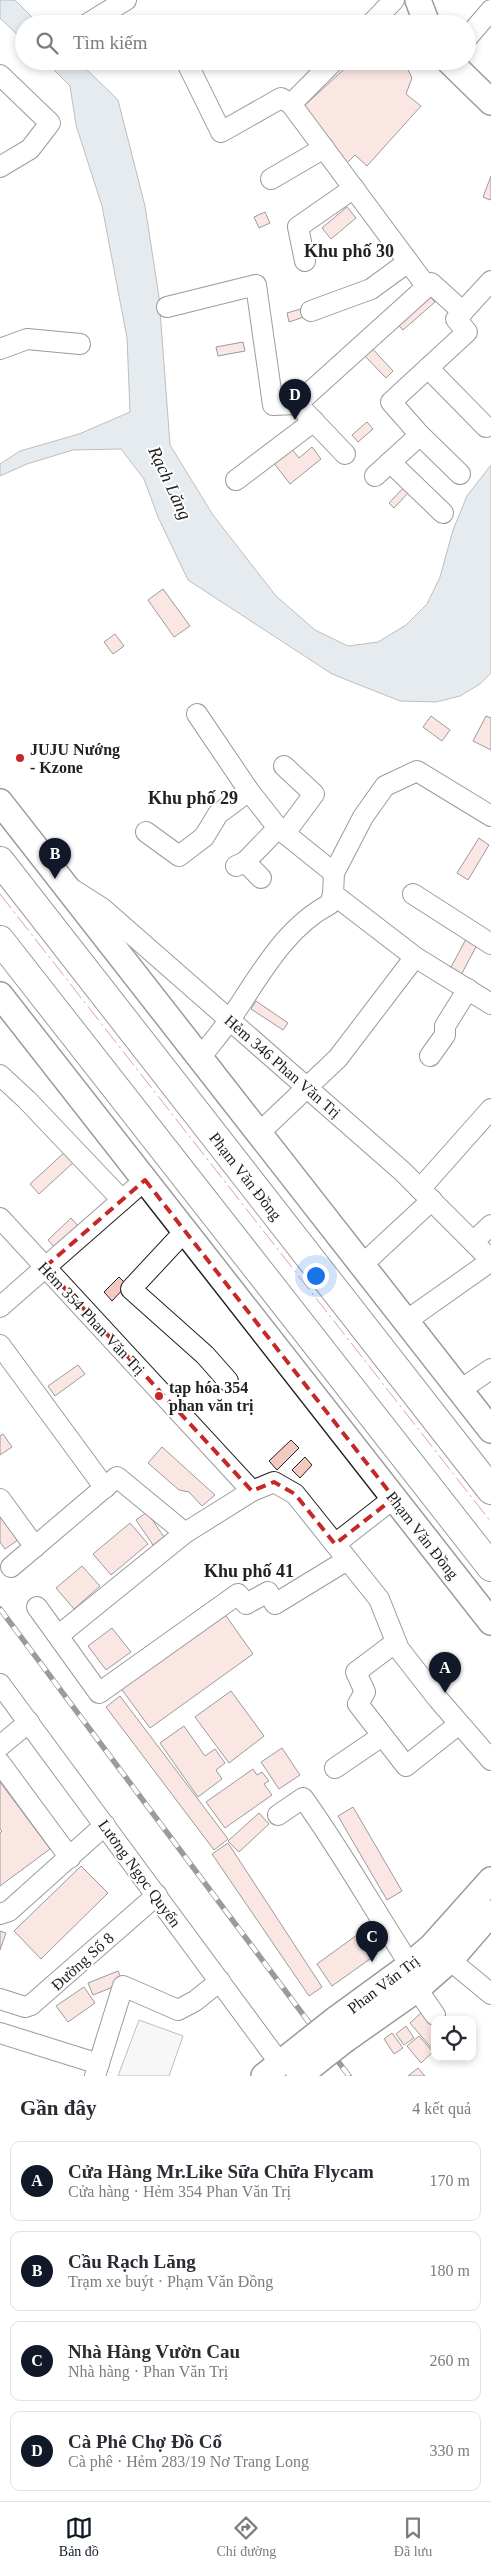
<!DOCTYPE html>
<html lang="vi">
<meta charset="utf-8">
<style>
:root{--surface:#fff;--page:#f2f2f3;--text:#2b2b33;--muted:#7c7c81;--line:#e1e1e2;--accent:#111827}
body{margin:0;font-family:"Times New Roman",serif;background:var(--page);color:var(--text)}
.controls{position:absolute;right:15px;bottom:15px;display:grid;overflow:hidden;border-radius:10px;box-shadow:0 2px 8px #0003}
.controls button{width:45px;height:45px;display:grid;place-items:center;padding:0;border:0;border-bottom:1px solid var(--line);background:var(--surface);color:var(--text);font:25px sans-serif}
.you{position:absolute;left:315px;top:1275px;width:18px;height:18px;margin:-12px;border:4px solid #fff;border-radius:50%;background:#1a73e8;box-shadow:0 0 0 8px #1a73e833}
.badge{display:grid;place-items:center;width:32px;height:32px;border-radius:50%;background:var(--accent);color:#fff;font-size:16px;font-weight:700}
.pin{position:absolute;translate:-50% -41px;filter:drop-shadow(0 1px 2px #0008)}
.pin::after{content:'';position:absolute;top:26px;width:18px;height:15px;background:inherit;clip-path:polygon(0 0,100% 0,50% 100%)}
.list{margin:0;padding:0;list-style:none}
h2{display:flex;justify-content:space-between;align-items:center;height:65px;margin:0;padding:0 20px;font-size:21px}
h2 small{font-size:16px;font-weight:400;color:var(--muted)}
.list li{display:grid;grid-template-columns:32px 1fr auto;gap:15px;align-items:center;box-sizing:border-box;height:80px;margin:0 10px 10px;padding:0 10px;border:1px solid var(--line);border-radius:10px}
.list b{display:block;font-size:19px;white-space:nowrap}
.list p{margin:0;font-size:16px;white-space:nowrap;color:var(--muted)}
.list em{font-size:16px;font-style:normal;color:var(--muted)}
.icon{flex:none;width:28px;height:28px;fill:none;stroke:currentColor;stroke-width:2;stroke-linecap:round;stroke-linejoin:round}
.map{position:relative;flex:none;width:491px;height:2076px;overflow:hidden}
.search{position:absolute;background:var(--surface);box-shadow:0 2px 8px #0003;left:15px;right:15px;top:15px;height:55px;display:flex;align-items:center;gap:12px;box-sizing:border-box;padding:0 18px;border-radius:28px;color:var(--muted);font-size:19px}
.sheet{height:425px;background:var(--surface)}
nav{display:flex;justify-content:space-around;align-items:center;box-sizing:border-box;height:70px;border-top:1px solid var(--line);background:var(--surface);font-size:14px;color:var(--muted)}
nav a{display:grid;justify-items:center;gap:2px}
nav .on{color:var(--accent)}
.map>svg:first-child{display:block}
</style>
<div class="map">
<svg width="491" height="2076" viewBox="0 0 491 2076">
<rect width="100%" height="100%" fill="#fff"/>
<!-- parking -->
<polygon fill="#ededed" stroke="#6f6f6f" points="139,2020 183,2036 169,2076 118,2076"/>
<!-- water -->
<g fill="#c7d3dd" stroke="#6f6f6f">
<polygon points="0,0 15,0 39,24 24,24 24,41 0,18"/>
<polygon points="45,61 78,61 118,100 145,206 159,297 170,445 213,515 276,596 315,630 348,646 378,642 406,625 427,604 440,577 453,530 467,496 491,465 491,673 480,684 460,696 436,702 400,701 332,674 188,580 158,517 144,479 121,449 73,450 27,464 0,476 0,464 20,451 79,434 130,412 127,338 102,206 76,125 70,86"/>
</g>
<!-- building -->
<g fill="#f3c9c0" stroke="#222">
<polygon points="353,61 404,61 412,78 406,94 421,106 367,166 355,155 340,170 304,106"/>
<polygon points="491,176 491,198 490,200 483,197"/>
<polygon points="347,207 356,218 331,239 322,228"/>
<polygon points="265,212 270,223 259,228 254,217"/>
<polygon points="426,292 435,302 403,330 394,320"/>
<polygon points="304,308 307,316 289,322 287,313"/>
<polygon points="243,342 245,351 218,356 216,347"/>
<polygon points="370,346 393,371 386,378 362,353"/>
<polygon points="367,422 373,429 358,442 352,435"/>
<polygon points="312,447 321,459 290,484 273,462 291,448 299,458"/>
<polygon points="406,485 411,490 394,508 389,503"/>
<polygon points="163,589 190,626 174,637 148,600"/>
<polygon points="115,634 124,646 113,654 104,642"/>
<polygon points="431,716 450,730 442,741 423,727"/>
<polygon points="486,716 491,718 491,750 473,741"/>
<polygon points="479,838 489,845 468,880 457,873"/>
<polygon points="466,939 477,945 461,975 450,969"/>
<polygon points="256,1001 288,1023 283,1030 251,1009"/>
<polygon points="67,1150 76,1160 39,1194 30,1184"/>
<polygon points="71,1218 80,1228 56,1249 48,1240"/>
<polygon points="119,1277 127,1285 112,1301 104,1292"/>
<polygon points="78,1365 85,1374 55,1396 48,1386"/>
<polygon points="3,1434 12,1447 0,1455 0,1436"/>
<polygon points="291,1440 299,1448 277,1470 269,1461"/>
<polygon points="162,1447 215,1495 202,1506 189,1492 179,1490 148,1463"/>
<polygon points="305,1457 312,1465 300,1478 292,1470"/>
<polygon points="0,1508 22,1537 5,1549 0,1542"/>
<polygon points="147,1512 164,1537 153,1545 136,1520"/>
<polygon points="130,1523 148,1544 111,1575 93,1554"/>
<polygon points="82,1566 100,1586 74,1609 56,1588"/>
<polygon points="224,1613 253,1654 150,1728 120,1687"/>
<polygon points="112,1628 131,1652 106,1670 88,1646"/>
<polygon points="231,1691 264,1736 229,1763 195,1717"/>
<polygon points="120,1696 228,1839 214,1850 106,1707"/>
<polygon points="184,1726 205,1756 215,1749 225,1763 216,1770 222,1779 198,1797 160,1743"/>
<polygon points="282,1748 300,1775 279,1789 261,1762"/>
<polygon points="253,1769 257,1775 262,1772 269,1781 264,1784 272,1795 225,1828 206,1802"/>
<polygon points="0,1782 50,1849 0,1886 0,1833 2,1831 0,1829"/>
<polygon points="353,1807 402,1891 387,1900 338,1816"/>
<polygon points="259,1813 269,1824 239,1852 228,1841"/>
<polygon points="228,1843 322,1987 309,1996 212,1854"/>
<polygon points="81,1866 108,1893 41,1959 14,1931"/>
<polygon points="0,1931 6,1933 0,1950"/>
<polygon points="361,1932 377,1954 332,1986 317,1964"/>
<polygon points="118,1971 123,1983 93,1995 88,1983"/>
<polygon points="84,1987 95,2003 68,2022 56,2006"/>
<polygon points="423,2011 435,2024 434,2051 410,2023"/>
<polygon points="406,2026 414,2038 404,2045 396,2034"/>
<polygon points="392,2033 403,2048 394,2054 384,2039"/>
<polygon points="419,2036 433,2052 421,2063 407,2046"/>
<polygon points="418,2068 425,2076 408,2076"/>
</g>
<g fill="none" stroke-linecap="round" stroke-linejoin="round">
<defs>
<g id="minor">
<polyline points="87,24 126,0"/>
<polyline points="371,24 394,0"/>
<polyline points="467,38 491,10"/>
<polyline points="186,61 221,132 281,98 291,104 427,287"/>
<polyline points="0,75 50,123 30,149 0,167"/>
<polyline points="291,104 334,61"/>
<polyline points="271,179 324,148"/>
<polyline points="305,261 298,227 354,188"/>
<polyline points="167,307 256,285 273,405 297,404 431,283 463,312"/>
<polyline points="311,311 371,289 408,262"/>
<polyline points="0,349 27,339 80,344"/>
<polyline points="428,368 486,427"/>
<polyline points="305,412 345,454"/>
<polyline points="420,435 460,474"/>
<polyline points="390,462 443,513"/>
<polyline points="375,476 420,435 391,402 467,332 456,319 491,281"/>
<polyline points="236,480 314,421"/>
<polyline points="197,714 249,791 278,828 334,873 333,894 415,957 491,1004"/>
<polyline points="284,766 314,794 285,833"/>
<polyline points="146,832 179,856 204,837 218,814 249,791"/>
<polyline points="245,862 261,878"/>
<polyline points="236,866 245,862 278,828"/>
<polyline points="334,873 363,817 385,786 417,771 491,816"/>
<polyline points="72,889 102,908 402,1171 491,1260"/>
<polyline points="413,894 491,944"/>
<polyline points="430,1056 445,1035 445,1026 468,989"/>
<path d="M 200,1058 C 210,1045 221,1032 231,1018 C 259,977 284,928 330,904 L 333,894"/>
<polyline points="0,1075 27,1100 122,1200"/>
<polyline points="259,1133 338,1058 415,957"/>
<polyline points="420,1189 491,1109"/>
<polyline points="0,1218 252,1491 274,1482 295,1494 379,1599 399,1649 438,1699 491,1760"/>
<polyline points="185,1231 131,1289 205,1355 228,1381"/>
<polyline points="473,1242 491,1225"/>
<polyline points="362,1265 432,1200"/>
<polyline points="0,1307 145,1180"/>
<polyline points="406,1321 491,1261"/>
<polyline points="0,1345 105,1488"/>
<polyline points="460,1390 491,1369"/>
<polyline points="0,1499 35,1547"/>
<polyline points="335,1544 394,1498"/>
<polyline points="11,1567 117,1477 185,1533 252,1491"/>
<polyline points="37,1607 99,1693 238,1594 246,1604 268,1592 275,1604 347,1560"/>
<polyline points="59,1635 185,1533"/>
<polyline points="396,1642 356,1672 365,1692 358,1704 406,1766 459,1724"/>
<polyline points="0,1684 279,2062"/>
<polyline points="0,1746 29,1722"/>
<polyline points="0,1763 70,1858"/>
<polyline points="335,1768 382,1736"/>
<path d="M 278,1815 L 303,1798 C 342,1852 374,1910 410,1965"/>
<polyline points="0,1914 9,1911 105,1825"/>
<polyline points="439,1951 491,1994"/>
<polyline points="417,1989 435,2015"/>
<polyline points="0,1999 25,2007 31,2005 157,1895"/>
<polyline points="0,2033 99,2064"/>
<polyline points="95,2076 123,1986 178,2010 195,2001 220,1981"/>
</g>
<g id="major">
<polyline points="418,0 427,24"/>
<polyline points="449,61 491,102"/>
<polyline points="0,802 491,1430"/>
<polyline points="0,995 491,1622"/>
<polyline points="336,2019 410,1965 432,1946 491,1880"/>
<polyline points="346,2039 417,1989 451,1959 491,1913"/>
<polyline points="264,2076 307,2042"/>
<polyline points="299,2076 319,2060"/>
</g>
<g id="highway">
<polyline points="0,861 491,1490"/>
<polyline points="0,940 491,1567"/>
</g>
</defs>
<!-- minor casing -->
<use href="#minor" stroke="#222" stroke-width="22"/>
<!-- major casing -->
<use href="#major" stroke="#222" stroke-width="28"/>
<!-- highway casing -->
<use href="#highway" stroke="#222" stroke-width="30"/>
<!-- minor -->
<use href="#minor" stroke="#fff" stroke-width="20"/>
<!-- major -->
<use href="#major" stroke="#fff" stroke-width="25"/>
<!-- highway -->
<use href="#highway" stroke="#fff" stroke-width="28"/>
<defs>
<polyline id="rail" points="0,1609 349,2076"/>
</defs>
<!-- rail casing -->
<use href="#rail" stroke="#222" stroke-width="5.5"/>
<!-- rail -->
<use href="#rail" stroke="#fff" stroke-width="4" stroke-dasharray="11" stroke-linecap="butt"/>
<defs>
<g id="major-bridge">
<polyline points="307,2042 336,2019"/>
<polyline points="319,2060 346,2039"/>
</g>
</defs>
<!-- major-bridge casing -->
<use href="#major-bridge" stroke="#222" stroke-width="28" stroke-linecap="butt"/>
<!-- major-bridge -->
<use href="#major-bridge" stroke="#fff" stroke-width="25"/>
<!-- power -->
<polyline stroke="#c62828" stroke-width="1" stroke-dasharray="18 4 2.5 4" stroke-linecap="butt" points="0,894 491,1522"/>
</g>
<!-- marked area -->
<path d="M0 0H491V2076H0ZM 145,1180 L 394,1498 L 335,1544 L 295,1494 L 274,1482 L 252,1491 L 45,1267 Z" fill="#fff" fill-opacity=".55" fill-rule="evenodd"/>
<path fill="none" stroke="#c62828" stroke-width="4" stroke-dasharray="10 6" stroke-linejoin="round" d="M 145,1180 L 394,1498 L 335,1544 L 295,1494 L 274,1482 L 252,1491 L 45,1267 Z"/>
<!-- markers -->
<g fill="#c62828" stroke="#fff" stroke-width="2">
<circle cx="20" cy="758" r="5"/>
<circle cx="159" cy="1396" r="5"/>
</g>
<g text-anchor="middle" stroke-width="4" stroke-linejoin="round" paint-order="stroke">
<!-- poi labels -->
<g font-size="16" font-weight="bold" fill="#222" stroke="#fff" text-anchor="start">
<text x="30" y="755">JUJU Nướng<tspan x="30" dy="18">- Kzone</tspan></text>
<text x="169" y="1393">tạp hóa 354<tspan x="169" dy="18">phan văn trị</tspan></text>
</g>
<!-- street labels -->
<g font-size="16" fill="#222" stroke="#fff">
<text transform="translate(283 1066) rotate(41)" y="6">Hẻm 346 Phan Văn Trị</text>
<text transform="translate(246 1176) rotate(52)" y="6">Phạm Văn Đồng</text>
<text transform="translate(92 1318) rotate(47)" y="6">Hẻm 354 Phan Văn Trị</text>
<text transform="translate(423 1535) rotate(52)" y="6">Phạm Văn Đồng</text>
<text transform="translate(140 1873) rotate(54)" y="6">Lương Ngọc Quyến</text>
<text transform="translate(82 1961) rotate(-42)" y="6">Đường Số 8</text>
<text transform="translate(383 1984) rotate(-37)" y="6">Phan Văn Trị</text>
</g>
<!-- neighbourhood labels -->
<g font-size="18" font-weight="bold" fill="#222" stroke="#fff">
<text x="349" y="257">Khu phố 30</text>
<text x="193" y="804">Khu phố 29</text>
<text x="249" y="1577">Khu phố 41</text>
</g>
<!-- water labels -->
<g font-size="18" font-style="italic" fill="#222" stroke="#fff">
<text transform="translate(170 483) rotate(65)" y="6">Rạch Lăng</text>
</g>
</g>
</svg>
<div class="controls">
<button><svg class="icon" aria-label="locate" viewBox="0 0 24 24"><circle cx="12" cy="12" r="6"/><path d="M12 2v4M12 18v4M2 12h4M18 12h4"/></svg></button>
</div>
<div class="you"></div>
<div class="pin badge" style="left:445px;top:1693px">A</div>
<div class="pin badge" style="left:55px;top:879px">B</div>
<div class="pin badge" style="left:372px;top:1962px">C</div>
<div class="pin badge" style="left:295px;top:420px">D</div>
<div class="search"><svg class="icon" aria-label="search" viewBox="0 0 24 24"><circle cx="10" cy="10" r="6"/><path d="M15 15l6 6"/></svg>Tìm kiếm</div>
</div>
<section class="sheet">
<h2>Gần đây<small>4 kết quả</small></h2>
<ul class="list">
<li><span class="badge">A</span><div><b>Cửa Hàng Mr.Like Sữa Chữa Flycam</b><p>Cửa hàng · Hẻm 354 Phan Văn Trị</p></div><em>170 m</em></li>
<li><span class="badge">B</span><div><b>Cầu Rạch Lăng</b><p>Trạm xe buýt · Phạm Văn Đồng</p></div><em>180 m</em></li>
<li><span class="badge">C</span><div><b>Nhà Hàng Vườn Cau</b><p>Nhà hàng · Phan Văn Trị</p></div><em>260 m</em></li>
<li><span class="badge">D</span><div><b>Cà Phê Chợ Đồ Cổ</b><p>Cà phê · Hẻm 283/19 Nơ Trang Long</p></div><em>330 m</em></li>
</ul>
</section>
<nav>
<a class="on"><svg class="icon" aria-label="map" viewBox="0 0 24 24"><path d="M3 6l6-2 6 2 6-2v14l-6 2-6-2-6 2zM9 4v14M15 6v14"/></svg>Bản đồ</a>
<a><svg class="icon" aria-label="directions" viewBox="0 0 24 24"><path d="M12 3l9 9-9 9-9-9zM9 14v-3h6M13 9l2 2-2 2"/></svg>Chỉ đường</a>
<a><svg class="icon" aria-label="saved" viewBox="0 0 24 24"><path d="M7 4h10v16l-5-4-5 4z"/></svg>Đã lưu</a>
</nav>
